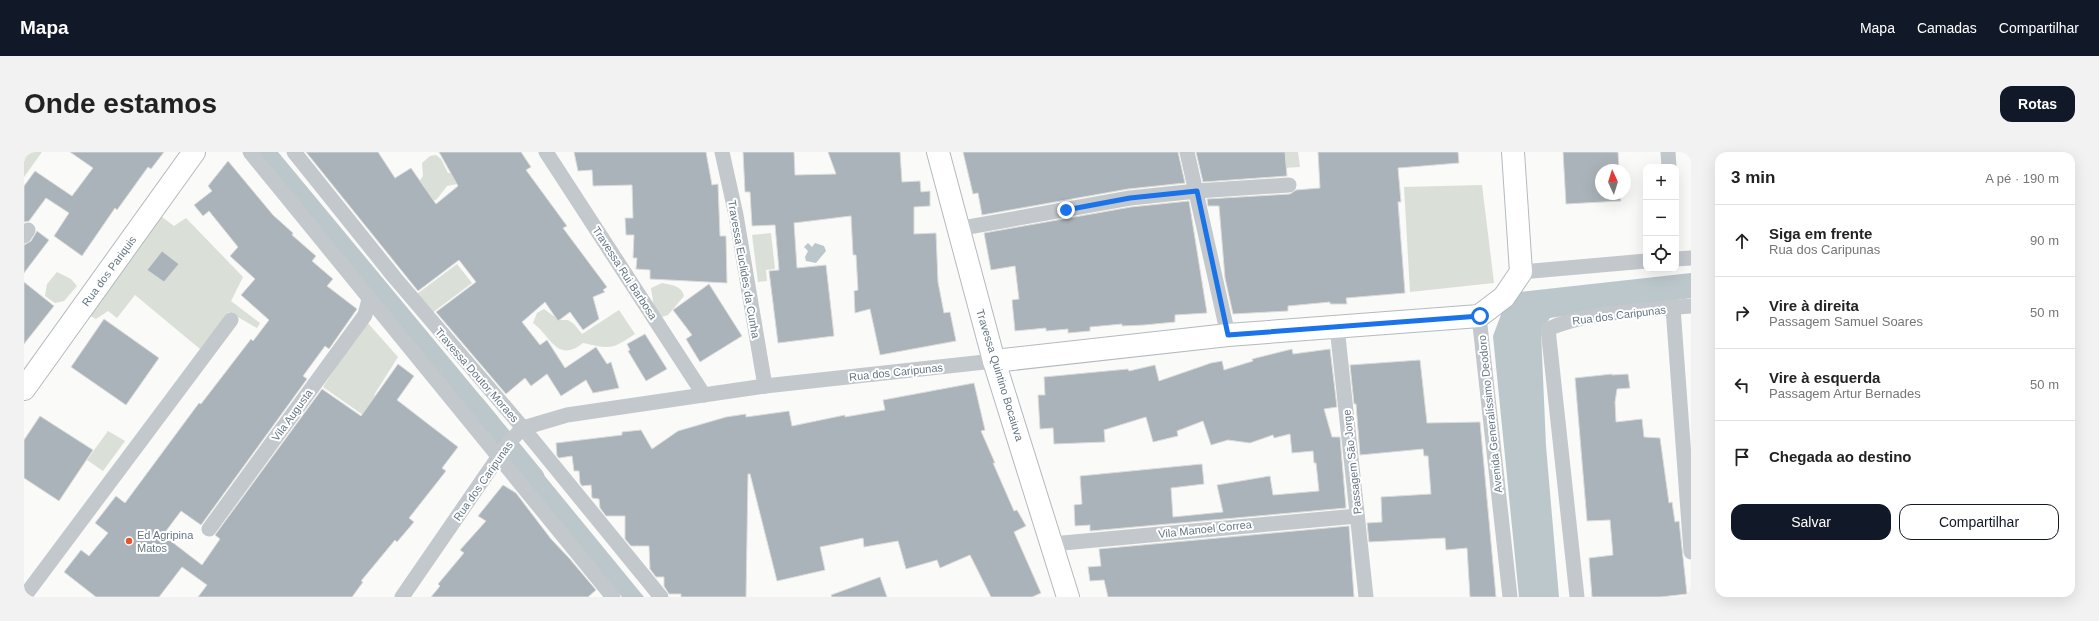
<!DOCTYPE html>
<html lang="pt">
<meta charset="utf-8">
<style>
:root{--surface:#fff;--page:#f2f2f2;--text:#222;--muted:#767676;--line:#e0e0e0;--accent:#111827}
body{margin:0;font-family:Helvetica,sans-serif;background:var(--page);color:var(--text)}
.controls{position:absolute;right:12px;top:12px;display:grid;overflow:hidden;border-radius:8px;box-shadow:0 4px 16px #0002}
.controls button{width:36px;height:36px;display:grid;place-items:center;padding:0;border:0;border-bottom:1px solid var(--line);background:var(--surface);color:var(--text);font:20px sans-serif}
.compass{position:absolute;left:1571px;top:12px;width:36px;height:36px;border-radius:50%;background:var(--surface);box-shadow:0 4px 16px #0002;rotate:356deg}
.stop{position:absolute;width:12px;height:12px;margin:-9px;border:3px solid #1a73e8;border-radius:50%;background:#fff}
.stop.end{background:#1a73e8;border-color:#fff;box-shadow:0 1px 4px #0008}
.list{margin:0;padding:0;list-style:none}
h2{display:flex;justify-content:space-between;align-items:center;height:52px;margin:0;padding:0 16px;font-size:17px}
h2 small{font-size:13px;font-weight:400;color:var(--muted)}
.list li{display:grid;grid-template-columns:26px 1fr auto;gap:12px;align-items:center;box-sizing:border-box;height:72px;padding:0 16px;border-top:1px solid var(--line)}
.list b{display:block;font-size:15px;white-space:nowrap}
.list p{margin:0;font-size:13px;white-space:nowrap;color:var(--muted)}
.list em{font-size:13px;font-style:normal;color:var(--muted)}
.actions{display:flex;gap:8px;padding:12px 16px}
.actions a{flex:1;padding:9px 0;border:1px solid var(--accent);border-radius:12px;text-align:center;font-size:14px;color:var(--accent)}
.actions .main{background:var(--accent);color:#fff}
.icon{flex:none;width:22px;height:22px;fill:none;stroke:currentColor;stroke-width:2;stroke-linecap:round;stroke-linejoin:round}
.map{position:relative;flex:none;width:1667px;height:445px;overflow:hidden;border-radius:12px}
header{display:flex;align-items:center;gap:24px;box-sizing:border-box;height:56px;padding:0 20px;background:var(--accent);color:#fff}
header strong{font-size:19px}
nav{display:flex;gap:22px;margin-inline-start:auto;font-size:14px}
.intro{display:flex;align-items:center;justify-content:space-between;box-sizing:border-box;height:96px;padding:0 24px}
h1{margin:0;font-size:28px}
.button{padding:10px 18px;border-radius:12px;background:var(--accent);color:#fff;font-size:14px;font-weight:700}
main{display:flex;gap:24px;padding:0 24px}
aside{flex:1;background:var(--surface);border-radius:12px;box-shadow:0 4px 16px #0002}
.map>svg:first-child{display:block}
</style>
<header>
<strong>Mapa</strong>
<nav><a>Mapa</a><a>Camadas</a><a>Compartilhar</a></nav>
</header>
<div class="intro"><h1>Onde estamos</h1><a class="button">Rotas</a></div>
<main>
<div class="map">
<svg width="1667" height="445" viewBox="0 0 1667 445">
<rect width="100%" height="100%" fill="#fafaf8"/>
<!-- green -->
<g fill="#dadfd7">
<polygon points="0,0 18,0 0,25"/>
<polygon points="1257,0 1274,0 1276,15 1259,16"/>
<polygon points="412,3 417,7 424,21 431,21 435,26 433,32 423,34 413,47 405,52 393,33 399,24 398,11 406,4"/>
<polygon points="1458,33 1470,131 1386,140 1380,35"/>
<polygon points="134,62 150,74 162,66 219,125 207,149 236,171 233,176 205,160 176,197 111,143 93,166 84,159 72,167 61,161"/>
<polygon points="747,81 751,117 742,118 743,129 734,130 728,83"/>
<polygon points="433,112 448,131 408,161 393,142"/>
<polygon points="33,120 47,127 53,134 40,149 31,151 21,144 23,132"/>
<path d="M 638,131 C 648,133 658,134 660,144 L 644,163 L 638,165 L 630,156 L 627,136 Z"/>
<path d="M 520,157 L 535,168 L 544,168 L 550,172 L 558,182 L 595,158 L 611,182 C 587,198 587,197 559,191 C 533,212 526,183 509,171 L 513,161 Z"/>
<polygon points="342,169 374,205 350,243 372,257 352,272 299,235"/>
<polygon points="84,279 101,289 79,319 63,308"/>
</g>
<!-- water -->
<g fill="#bbc7cb">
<polygon points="233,0 254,0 474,265 458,281"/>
<polygon points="784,91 788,95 791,91 800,94 802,99 792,111 782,109 781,105 784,99 780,95"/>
<polygon points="1667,121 1667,146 1526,166 1517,179 1522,294 1535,445 1495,445 1469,184 1478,160 1495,140"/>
<polygon points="501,300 620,445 598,445 487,313"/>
</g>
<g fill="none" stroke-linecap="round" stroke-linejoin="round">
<!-- canal -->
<polyline stroke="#bbc7cb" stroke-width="19" points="451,252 511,325"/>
</g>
<!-- building -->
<g fill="#aab3b9" stroke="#dcdcda">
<polygon points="46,0 140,0 127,17 124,15 93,58 91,56 58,104 30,84 45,61 22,46 5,69 0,70 0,34 11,19 48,44 69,16"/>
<polygon points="282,0 354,0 371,26 387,16 412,52 434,34 415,0 497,0 507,15 502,18 543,74 539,76 583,135 579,138 581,140 569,145 575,167 559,178 546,160 534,169 521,150 498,170 516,193 523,188 541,216 572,195 583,212 587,210 595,236 569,241 562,228 537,244 523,222 507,234 501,226 482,242 412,160 452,130 435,108 394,139"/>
<polygon points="550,0 682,0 688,33 694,32 696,84 702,84 703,131 626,127 626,118 612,117 613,106 609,106 610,83 602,83 601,66 609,66 608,33 569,34 568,18 554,19"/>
<polygon points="719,0 770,0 771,23 812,22 804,0 876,0 878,30 896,29 897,40 906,39 906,54 890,55 890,82 912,81 914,130 920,161 926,160 932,189 856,203 846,157 831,161 830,139 834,138 832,103 829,103 827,64 770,71 773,116 802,113 810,184 754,191 745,119 755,118 751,73 728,74 726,40 721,40"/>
<polygon points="939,0 1154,0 1161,31 1104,37 958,63 954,41 949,42"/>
<polygon points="1172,0 1261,0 1263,24 1179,30"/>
<polygon points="1294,0 1434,0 1435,11 1374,16 1377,50 1374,50 1381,141 1322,146 1323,152 1306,152 1306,150 1264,154 1264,159 1209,162 1201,126 1195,54 1184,54 1183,47 1266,42 1272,38 1296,36"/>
<polygon points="1539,0 1594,0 1595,18 1577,18 1577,42 1596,42 1597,49 1542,52"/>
<polygon points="204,9 249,63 269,81 268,83 292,104 288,109 309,127 303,134 333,157 305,197 301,194 279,224 283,227 177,373 157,359 139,383 178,413 196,387 191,383 298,237 337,264 374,212 390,224 373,248 434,295 418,316 422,319 385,366 390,370 373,390 371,388 337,429 339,430 328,445 174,445 183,433 158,415 135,445 72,445 40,420 57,398 65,404 84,381 71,371 92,344 101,351 175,251 177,252 227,187 229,189 245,168 217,143 231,127 206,104 214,95 185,59 179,64 170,53 188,39 184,34"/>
<polygon points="1165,49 1183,161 1151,163 1151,170 1120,173 1098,174 1098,172 1066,175 1066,179 1044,181 1044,177 1022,179 1022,176 991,179 988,148 995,147 991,114 967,118 960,81 1107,55"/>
<polygon points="13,79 25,88 0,121 0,93 7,89"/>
<polygon points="138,99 155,112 140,130 123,118"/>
<polygon points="0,130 30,154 0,192"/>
<polygon points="685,132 718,184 676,210 662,187 668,183 649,158"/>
<polygon points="80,167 135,206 102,253 47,215"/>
<polygon points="621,182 643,217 622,229 604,199 606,198 603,192"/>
<polygon points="1268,197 1269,202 1306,197 1313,255 1300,257 1308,285 1316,285 1322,356 1066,379 1066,373 1051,374 1050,353 1058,352 1056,324 1178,312 1180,332 1147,336 1149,365 1199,360 1193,333 1246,324 1249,343 1295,339 1292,311 1290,311 1289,299 1268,301 1266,282 1250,286 1249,283 1226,291 1204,288 1187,293 1179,269 1153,279 1154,284 1129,290 1122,265 1080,278 1081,290 1030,292 1029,276 1016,277 1014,243 1021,243 1020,225 1104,217 1105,219 1131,213 1135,229 1187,211 1198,209 1200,218 1229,209 1228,207"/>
<polygon points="1396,208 1403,271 1456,270 1472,445 1446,445 1443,396 1422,398 1421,386 1345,390 1343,371 1358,370 1357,345 1407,342 1404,304 1400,304 1399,297 1336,303 1332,252 1330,252 1326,213"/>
<polygon points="1588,222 1588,223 1604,222 1606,236 1593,237 1591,250 1592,270 1618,267 1620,285 1636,286 1645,351 1648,350 1651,370 1655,369 1663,442 1636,445 1568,445 1565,406 1589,403 1586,368 1563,369 1551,226"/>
<polygon points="950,231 961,278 957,279 971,311 969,311 990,359 993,358 1002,374 990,380 1017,441 1008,445 967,445 946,403 916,416 913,408 882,417 874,389 840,395 839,386 796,395 801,418 753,429 726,322 724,322 722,445 657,445 657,442 645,442 640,434 640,425 632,425 626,417 625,394 607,394 601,387 601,364 582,364 576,356 575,347 568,346 567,333 558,334 556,331 555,319 550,319 548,304 535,306 533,304 532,291 598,283 598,280 617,278 628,297 654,279 702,265 722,262 722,265 765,259 768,274 821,263 821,265 861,258 859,248"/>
<polygon points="16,264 69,298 35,349 0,326 0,288"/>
<polygon points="479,333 492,341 527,387 545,406 572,438 564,445 407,445 416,434 414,432 440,401 436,398 462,369 454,364"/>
<polygon points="1325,374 1330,445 1084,445 1080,428 1066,429 1064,415 1077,414 1075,397"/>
<polygon points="856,425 863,445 808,445 807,443"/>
</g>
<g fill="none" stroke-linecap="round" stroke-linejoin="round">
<defs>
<g id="secondary">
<polyline points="914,0 970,209 1044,445"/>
<polyline points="970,209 1204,183 1455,164 1480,145 1497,120 1489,0"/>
<polyline points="0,237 170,0"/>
</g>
</defs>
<!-- secondary casing -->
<use href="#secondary" stroke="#b3babf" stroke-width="24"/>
<!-- street -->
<g stroke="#c3c8cc" stroke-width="15">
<polyline points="226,0 589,445"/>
<polyline points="270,0 371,126 499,276 637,445"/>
<polyline points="522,0 680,243"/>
<polyline points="698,0 712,63 741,234"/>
<polyline points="1163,0 1204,183"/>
<polyline points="1644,0 1645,15"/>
<polyline points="933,77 1106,46 1173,39 1265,33"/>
<polyline points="0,84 4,78"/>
<polyline points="1652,107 1667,106"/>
<polyline points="1497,120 1622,109"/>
<polyline points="1649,156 1667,400"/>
<polyline points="1455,164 1486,445"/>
<polyline points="1313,175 1342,445"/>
<polyline points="185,377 341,163 345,147"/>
<polyline points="1028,392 1333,364"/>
<polyline points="0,445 207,168"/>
<polyline points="378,445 484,291 499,276 543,263 741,234 970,209"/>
<path d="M 1553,445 L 1524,177 C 1567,158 1620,159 1667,154"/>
</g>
<!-- secondary -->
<use href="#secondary" stroke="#fff" stroke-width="22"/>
</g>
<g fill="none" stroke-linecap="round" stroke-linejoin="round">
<!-- route -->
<polyline stroke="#1a73e8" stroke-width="5" points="1042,58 1106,46 1173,39 1204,183 1456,164"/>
</g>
<!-- markers -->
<circle fill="#e4572e" stroke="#fff" stroke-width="1.5" cx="105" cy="389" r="4"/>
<g text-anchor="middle" stroke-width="4" stroke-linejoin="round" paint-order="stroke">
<!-- street labels -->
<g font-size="11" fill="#657683" stroke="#fff">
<text transform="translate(720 117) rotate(80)" y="4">Travessa Euclides da Cunha</text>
<text transform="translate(85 119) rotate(-54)" y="4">Rua dos Pariquis</text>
<text transform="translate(601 121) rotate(57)" y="4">Travessa Rui Barbosa</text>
<text transform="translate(1595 163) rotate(-7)" y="4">Rua dos Caripunas</text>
<text transform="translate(872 220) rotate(-6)" y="4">Rua dos Caripunas</text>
<text transform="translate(453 223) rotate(49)" y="4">Travessa Doutor Moraes</text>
<text transform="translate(976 223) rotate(73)" y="4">Travessa Quintino Bocaiuva</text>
<text transform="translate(1466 262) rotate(-96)" y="4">Avenida Generalíssimo Deodoro</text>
<text transform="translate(268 263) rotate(-54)" y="4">Vila Augusta</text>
<text transform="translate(1328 310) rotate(-96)" y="4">Passagem São Jorge</text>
<text transform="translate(459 329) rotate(-55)" y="4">Rua dos Caripunas</text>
<text transform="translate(1181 377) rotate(-6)" y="4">Vila Manoel Correa</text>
</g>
<!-- poi labels -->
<g font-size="11" fill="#657683" stroke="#fff" text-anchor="start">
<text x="113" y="387">Ed Agripina<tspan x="113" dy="13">Matos</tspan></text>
</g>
</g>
</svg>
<div class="controls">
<button>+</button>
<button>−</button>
<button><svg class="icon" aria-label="locate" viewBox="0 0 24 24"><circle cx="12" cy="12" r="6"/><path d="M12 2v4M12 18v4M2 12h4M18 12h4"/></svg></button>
</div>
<svg class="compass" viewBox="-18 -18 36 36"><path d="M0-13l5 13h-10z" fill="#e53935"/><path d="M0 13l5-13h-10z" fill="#767676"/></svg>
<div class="stop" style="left:1456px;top:164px"></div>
<div class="stop end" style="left:1042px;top:58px"></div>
</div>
<aside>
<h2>3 min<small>A pé · 190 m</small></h2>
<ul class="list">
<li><svg class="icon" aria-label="ahead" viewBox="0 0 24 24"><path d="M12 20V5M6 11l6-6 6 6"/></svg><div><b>Siga em frente</b><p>Rua dos Caripunas</p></div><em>90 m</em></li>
<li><svg class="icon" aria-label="right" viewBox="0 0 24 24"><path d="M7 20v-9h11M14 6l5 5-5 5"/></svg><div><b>Vire à direita</b><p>Passagem Samuel Soares</p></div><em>50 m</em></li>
<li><svg class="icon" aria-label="left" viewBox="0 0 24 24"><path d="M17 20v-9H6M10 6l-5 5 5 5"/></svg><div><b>Vire à esquerda</b><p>Passagem Artur Bernades</p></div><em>50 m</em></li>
<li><svg class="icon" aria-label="arrive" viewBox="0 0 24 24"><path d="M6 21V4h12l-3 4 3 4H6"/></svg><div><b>Chegada ao destino</b></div></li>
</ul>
<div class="actions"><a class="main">Salvar</a><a>Compartilhar</a></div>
</aside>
</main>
